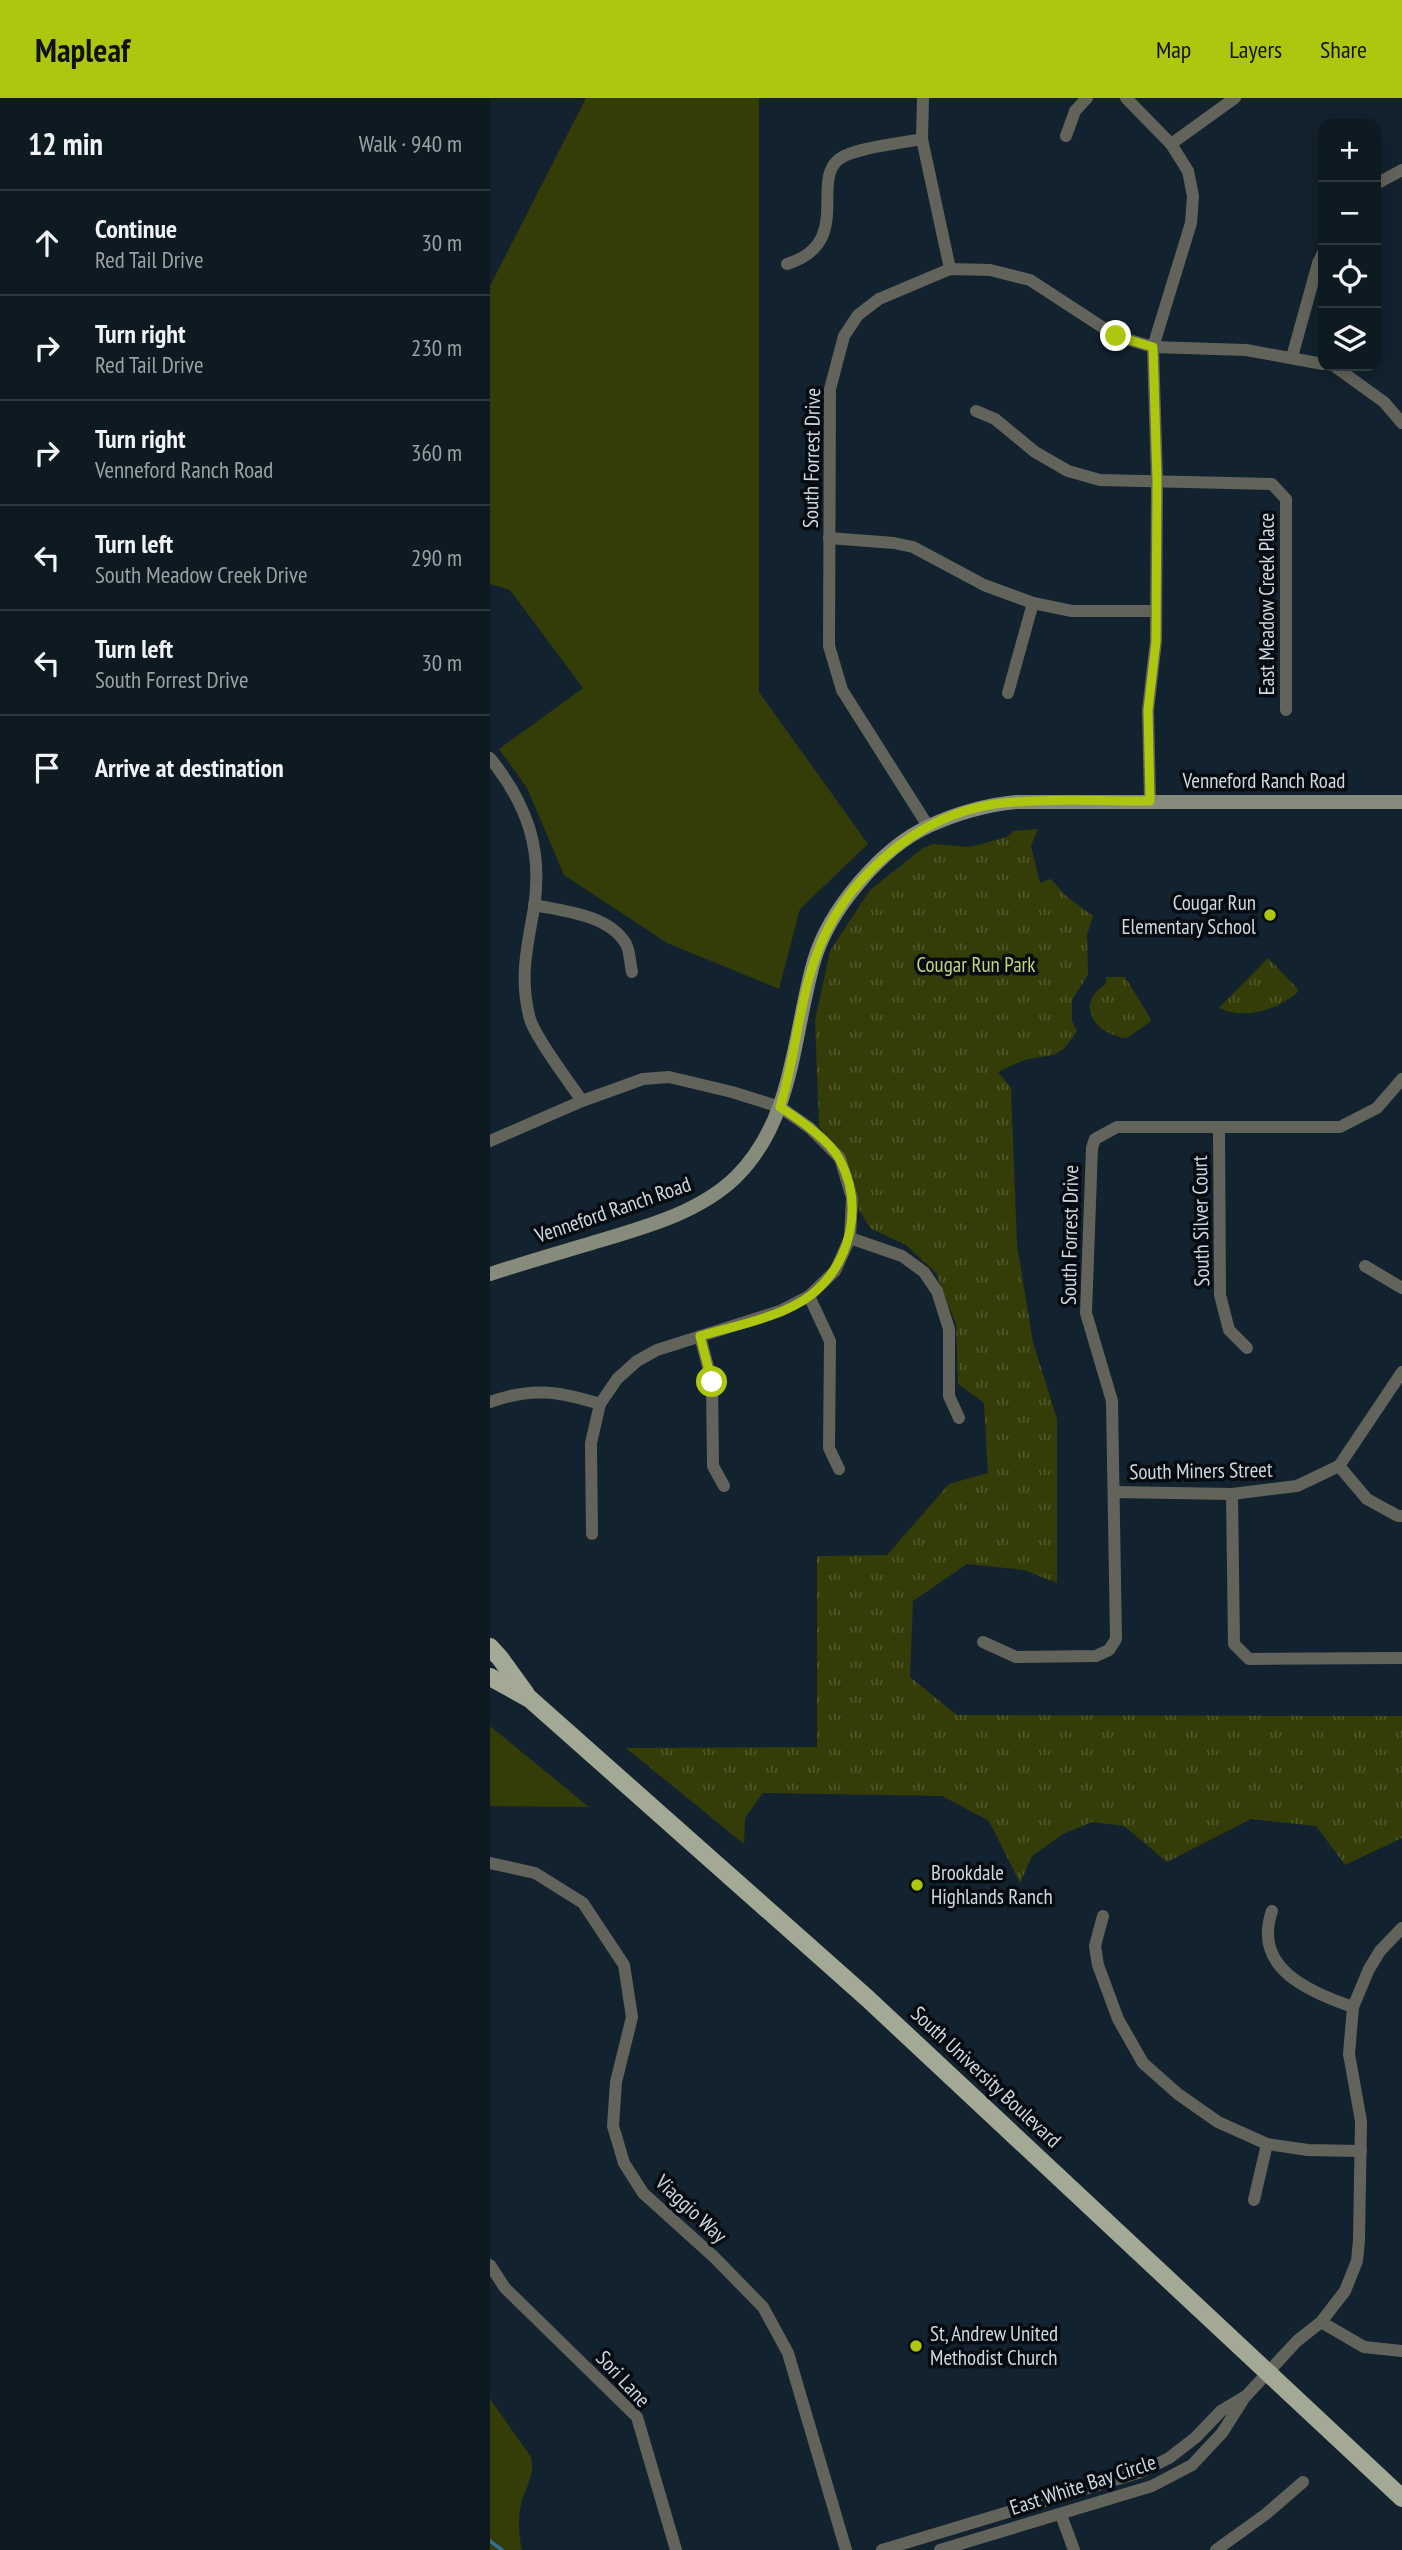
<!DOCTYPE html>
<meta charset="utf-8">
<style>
:root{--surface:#0e1a22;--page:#1c272f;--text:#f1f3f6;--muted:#9ba1a5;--line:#2e3840;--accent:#adc60e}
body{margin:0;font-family:"PT Sans Narrow",sans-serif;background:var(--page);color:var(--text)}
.controls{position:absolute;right:21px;top:21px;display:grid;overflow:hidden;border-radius:14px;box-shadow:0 4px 18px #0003}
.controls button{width:63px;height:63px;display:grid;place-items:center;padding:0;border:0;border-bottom:2px solid var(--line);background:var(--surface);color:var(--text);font:35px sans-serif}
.stop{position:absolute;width:21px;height:21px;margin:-16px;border:5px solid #adc60e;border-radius:50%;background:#fff}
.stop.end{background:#adc60e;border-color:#fff;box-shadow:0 2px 7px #0008}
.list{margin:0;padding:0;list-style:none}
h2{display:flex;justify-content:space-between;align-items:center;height:91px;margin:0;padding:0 28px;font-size:30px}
h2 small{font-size:23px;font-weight:400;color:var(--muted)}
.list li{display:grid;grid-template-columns:46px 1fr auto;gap:21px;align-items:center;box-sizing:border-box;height:105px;padding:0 28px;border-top:2px solid var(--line)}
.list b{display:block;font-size:26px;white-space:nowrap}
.list p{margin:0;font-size:23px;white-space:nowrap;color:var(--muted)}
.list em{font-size:23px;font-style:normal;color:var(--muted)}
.icon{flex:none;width:38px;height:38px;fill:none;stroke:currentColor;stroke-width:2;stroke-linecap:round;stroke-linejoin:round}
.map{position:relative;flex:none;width:912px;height:2452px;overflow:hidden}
header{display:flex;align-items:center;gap:42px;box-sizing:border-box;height:98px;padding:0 35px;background:var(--accent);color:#111}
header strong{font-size:33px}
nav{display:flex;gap:38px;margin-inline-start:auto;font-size:24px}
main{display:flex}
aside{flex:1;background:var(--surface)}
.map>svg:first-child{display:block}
</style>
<header>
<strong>Mapleaf</strong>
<nav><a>Map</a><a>Layers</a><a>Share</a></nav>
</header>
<main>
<aside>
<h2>12 min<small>Walk · 940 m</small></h2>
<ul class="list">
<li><svg class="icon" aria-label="ahead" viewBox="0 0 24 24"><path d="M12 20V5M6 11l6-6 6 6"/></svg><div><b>Continue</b><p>Red Tail Drive</p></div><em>30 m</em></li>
<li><svg class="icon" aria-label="right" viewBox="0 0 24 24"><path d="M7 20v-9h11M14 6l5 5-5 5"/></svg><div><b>Turn right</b><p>Red Tail Drive</p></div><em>230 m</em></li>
<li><svg class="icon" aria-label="right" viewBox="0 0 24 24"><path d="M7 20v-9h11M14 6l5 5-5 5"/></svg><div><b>Turn right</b><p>Venneford Ranch Road</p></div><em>360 m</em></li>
<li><svg class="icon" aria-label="left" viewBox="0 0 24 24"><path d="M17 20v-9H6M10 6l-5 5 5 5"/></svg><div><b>Turn left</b><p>South Meadow Creek Drive</p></div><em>290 m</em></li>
<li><svg class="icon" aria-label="left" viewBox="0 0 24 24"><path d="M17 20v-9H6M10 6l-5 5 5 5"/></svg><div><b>Turn left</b><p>South Forrest Drive</p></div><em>30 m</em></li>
<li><svg class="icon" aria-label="arrive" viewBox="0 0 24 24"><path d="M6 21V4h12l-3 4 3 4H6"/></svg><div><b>Arrive at destination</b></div></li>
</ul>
</aside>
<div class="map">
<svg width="912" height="2452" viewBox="0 0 912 2452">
<defs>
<pattern id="park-tufts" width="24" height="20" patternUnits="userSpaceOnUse" patternTransform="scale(1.75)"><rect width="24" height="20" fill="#343c07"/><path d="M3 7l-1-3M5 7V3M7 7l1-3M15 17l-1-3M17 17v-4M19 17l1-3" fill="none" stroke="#50572b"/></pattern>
</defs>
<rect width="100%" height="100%" fill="#12222e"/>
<!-- grass -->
<g fill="#343c07">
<polygon points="96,0 269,0 269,594 378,746 310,811 289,891 177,845 74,777 37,690 9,651 93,590 20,492 0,486 0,188"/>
<polygon points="0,1628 99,1709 0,1708"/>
<path d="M 0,2301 L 41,2359 C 45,2376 37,2387 32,2402 C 28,2419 28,2435 32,2452 L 0,2452 Z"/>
</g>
<!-- park -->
<g fill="url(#park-tufts)">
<path d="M 548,731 L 541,748 L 550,785 L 561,781 L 575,797 L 603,818 L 597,837 L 598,877 L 582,902 L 582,923 L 587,933 C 568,963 564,955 535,962 C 526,965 517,970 508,974 L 521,990 L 527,1147 L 543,1244 L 567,1321 L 567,1485 L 534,1472 L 477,1466 L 423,1503 L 420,1579 L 467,1617 L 912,1618 L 912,1740 L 855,1767 L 826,1728 L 761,1721 L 677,1764 L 634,1728 L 602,1724 L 573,1736 L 542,1758 L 530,1785 L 499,1723 L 452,1698 L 273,1695 L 255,1720 L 254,1746 L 136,1650 L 327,1649 L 327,1458 L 397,1457 L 459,1386 L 498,1375 L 494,1305 L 468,1286 L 466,1226 L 446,1175 L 416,1147 L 380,1130 L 362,1100 L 350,1060 L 329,1028 L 325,923 L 340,853 L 380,792 L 433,750 L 443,746 L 480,749 L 517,739 L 524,733 Z"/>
<path d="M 778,860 L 808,891 L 807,895 C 787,912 754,922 729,910 Z"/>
<path d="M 616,879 L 635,879 L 661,921 L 660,924 L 637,940 C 606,938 583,906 616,886 Z"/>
</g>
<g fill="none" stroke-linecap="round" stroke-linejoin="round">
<!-- stream -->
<polyline stroke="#2f709c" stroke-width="3.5" points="0,2443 12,2452"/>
<!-- street -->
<g stroke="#62645b" stroke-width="12">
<polyline points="433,0 432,41 460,171"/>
<polyline points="636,0 681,46 698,73 703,98 701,125 663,249 667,382 666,543 658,612 660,703"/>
<polyline points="576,38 585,13 597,0"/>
<polyline points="681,46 745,0"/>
<polyline points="886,86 912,72"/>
<path d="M 297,166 C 363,145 321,85 348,62 C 361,50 413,45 432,41"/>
<polyline points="802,259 828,165 833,155"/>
<polyline points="844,268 894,304 912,325"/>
<polyline points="486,313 505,321 545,354 578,373 610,382 782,386 796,401 796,612"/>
<polyline points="339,440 404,445 423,449 494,487 543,505 582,513 666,513"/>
<polyline points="518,595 543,505"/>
<path d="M 0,660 C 37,706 53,751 44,810 C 37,850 29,881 40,921 C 45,939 80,985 92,1003"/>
<polyline points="438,728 352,592 339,548 340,291 354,238 368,217 389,201 460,171 500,172 540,182 626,238 663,249 756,252 833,266"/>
<path d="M 44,807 C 74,813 119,817 136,846 C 140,853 140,866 142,874"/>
<polyline points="729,1030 730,1197 739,1232 757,1250"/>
<polyline points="0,1043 92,1003 153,981 179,979 242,994 290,1009 320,1030 350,1060 362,1100 360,1140 345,1173 319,1198 290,1213 167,1252 147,1263 127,1281 110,1306 101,1345 102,1436"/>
<polyline points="360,1140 412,1158 434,1174 447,1193 459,1231 459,1298 469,1320"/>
<polyline points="875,1168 912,1190"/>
<polyline points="319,1198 340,1243 339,1350 349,1371"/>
<polyline points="210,1238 222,1284 223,1368 234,1388"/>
<path d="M 0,1304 C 42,1289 68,1293 110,1306"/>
<polyline points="849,1368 877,1401 908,1418 912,1418"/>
<polyline points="624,1394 742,1396 807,1388 849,1368 912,1274"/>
<polyline points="742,1396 744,1546 759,1561 912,1560"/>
<polyline points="493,1544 526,1559 606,1558 619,1552 626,1541 622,1303 596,1215 602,1050 605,1041 627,1029 850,1029 887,1010 912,981"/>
<polyline points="0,1765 45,1775 93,1805 134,1867 142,1919 126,1984 123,2028 134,2065 153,2095 224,2159 273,2209 298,2255 356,2452"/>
<path d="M 782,1813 C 762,1870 819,1894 863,1909"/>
<polyline points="613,1818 605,1848 608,1867 628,1921 653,1965 688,1996 728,2024 777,2046 818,2052 871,2053"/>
<polyline points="764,2102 777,2046"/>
<polyline points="0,2167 15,2190 147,2319 186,2452"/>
<polyline points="831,2224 874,2249 912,2253"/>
<polyline points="571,2417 584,2452"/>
<polyline points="392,2452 651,2374 679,2360 705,2340 731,2313 756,2298 807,2243 831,2224 855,2193 867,2163 869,2142 871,2023 859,1956 863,1909 879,1871 890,1853 912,1830"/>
<polyline points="450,2452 662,2388 702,2367 732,2335 753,2302"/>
<polyline points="726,2452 776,2416 813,2384"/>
</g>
<!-- secondary -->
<path stroke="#878b7c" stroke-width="14" d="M 0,1176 C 34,1165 68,1155 102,1145 C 151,1130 208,1116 246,1079 C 304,1022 303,936 324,863 C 339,812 391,750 439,728 C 467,715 496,707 526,704 L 912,704"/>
<!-- primary -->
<g stroke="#a4a996" stroke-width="18">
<polyline points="0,1549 10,1560 36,1596"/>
<polyline points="0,1579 40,1601 377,1900 912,2400"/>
</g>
</g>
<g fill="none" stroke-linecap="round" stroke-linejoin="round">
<!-- route -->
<path stroke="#adc60e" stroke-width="9" d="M 222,1284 L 210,1238 C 244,1228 293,1219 321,1197 C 361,1165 374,1108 350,1062 C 340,1042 308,1021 290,1009 C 305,961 309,905 326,858 C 353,783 425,718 505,706 C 553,700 611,703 660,703 L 658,612 L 666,543 L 667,382 L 663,249 L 626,238"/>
</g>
<!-- markers -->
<g fill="#adc60e" stroke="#050b10" stroke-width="2.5">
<circle cx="780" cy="817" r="7"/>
<circle cx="427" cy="1787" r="7"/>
<circle cx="426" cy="2248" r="7"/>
</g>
<g text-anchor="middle" stroke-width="7" stroke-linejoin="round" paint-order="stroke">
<!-- street labels -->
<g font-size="21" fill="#ced8e0" stroke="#050b10">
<text transform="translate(322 360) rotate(-89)" y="7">South Forrest Drive</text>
<text transform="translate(777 506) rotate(-90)" y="7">East Meadow Creek Place</text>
<text x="774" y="690">Venneford Ranch Road</text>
<text transform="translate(123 1112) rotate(-19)" y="7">Venneford Ranch Road</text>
<text transform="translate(711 1123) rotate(-91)" y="7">South Silver Court</text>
<text transform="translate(580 1137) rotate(-89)" y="7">South Forrest Drive</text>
<text transform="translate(711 1373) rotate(-1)" y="7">South Miners Street</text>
<text transform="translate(496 1979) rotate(43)" y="7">South University Boulevard</text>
<text transform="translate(201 2111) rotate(43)" y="7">Viaggio Way</text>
<text transform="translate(133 2281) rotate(47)" y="7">Sori Lane</text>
<text transform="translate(593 2387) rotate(-18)" y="7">East White Bay Circle</text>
</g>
<!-- poi labels -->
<g font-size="21" fill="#ced8e0" stroke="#050b10" text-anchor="start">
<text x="766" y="812" text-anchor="end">Cougar Run<tspan x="766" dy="24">Elementary School</tspan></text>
<text x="441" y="1782">Brookdale<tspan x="441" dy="24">Highlands Ranch</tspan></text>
<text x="440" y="2243">St, Andrew United<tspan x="440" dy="24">Methodist Church</tspan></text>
</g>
<!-- park labels -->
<g font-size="21" fill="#c3d774" stroke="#050b10">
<text x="486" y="874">Cougar Run Park</text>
</g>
</g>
</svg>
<div class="controls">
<button>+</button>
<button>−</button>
<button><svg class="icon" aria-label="locate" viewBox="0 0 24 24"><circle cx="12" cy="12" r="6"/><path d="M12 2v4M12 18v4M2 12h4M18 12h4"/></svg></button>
<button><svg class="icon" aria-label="layers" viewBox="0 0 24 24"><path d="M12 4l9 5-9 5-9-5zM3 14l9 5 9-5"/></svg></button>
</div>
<div class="stop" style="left:222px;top:1284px"></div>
<div class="stop end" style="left:626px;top:238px"></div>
</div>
</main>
